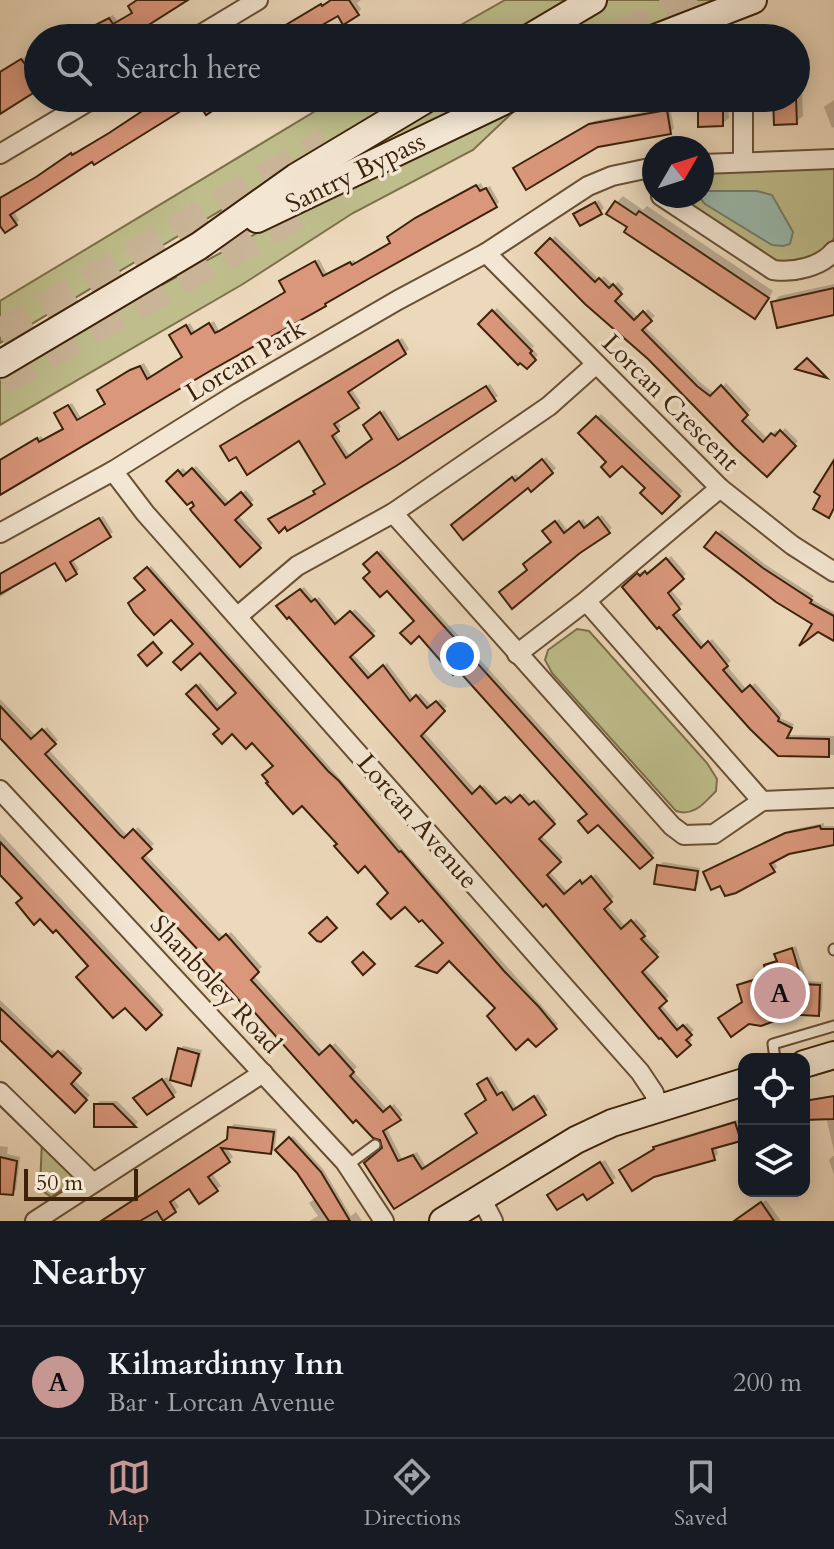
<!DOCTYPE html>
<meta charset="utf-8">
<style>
:root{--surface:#171b24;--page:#20242c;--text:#f1f3f6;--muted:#9ea1a6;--line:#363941;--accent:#c59692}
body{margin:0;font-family:Cardo,serif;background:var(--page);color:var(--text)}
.controls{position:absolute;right:24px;bottom:24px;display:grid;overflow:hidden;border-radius:16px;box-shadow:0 4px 20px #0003}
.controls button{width:72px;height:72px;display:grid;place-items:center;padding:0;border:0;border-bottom:2px solid var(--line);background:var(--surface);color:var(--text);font:40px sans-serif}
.compass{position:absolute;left:642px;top:136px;width:72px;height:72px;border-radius:50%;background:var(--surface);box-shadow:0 4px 20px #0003;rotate:51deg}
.scale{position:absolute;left:24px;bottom:20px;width:114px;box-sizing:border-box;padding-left:8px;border:4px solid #3c2209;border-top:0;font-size:22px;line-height:28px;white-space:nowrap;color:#3c2209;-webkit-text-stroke:6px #f3e6d2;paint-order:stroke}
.you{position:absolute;left:460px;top:656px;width:28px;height:28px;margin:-20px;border:6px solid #fff;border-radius:50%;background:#1a73e8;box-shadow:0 0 0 12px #1a73e833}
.badge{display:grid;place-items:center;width:52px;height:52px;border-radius:50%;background:var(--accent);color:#111;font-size:26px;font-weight:700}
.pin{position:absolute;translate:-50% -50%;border:4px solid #fff;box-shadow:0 2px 8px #0006}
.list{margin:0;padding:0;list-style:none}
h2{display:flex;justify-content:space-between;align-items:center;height:104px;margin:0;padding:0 32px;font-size:34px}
h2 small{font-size:26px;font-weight:400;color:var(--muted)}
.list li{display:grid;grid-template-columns:52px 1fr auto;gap:24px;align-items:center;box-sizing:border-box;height:112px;padding:0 32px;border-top:2px solid var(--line)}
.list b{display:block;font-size:30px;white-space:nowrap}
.list p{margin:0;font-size:26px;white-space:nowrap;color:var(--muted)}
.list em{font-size:26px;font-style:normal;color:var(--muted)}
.icon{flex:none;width:44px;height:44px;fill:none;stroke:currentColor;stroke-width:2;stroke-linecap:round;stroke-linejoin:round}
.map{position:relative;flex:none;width:834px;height:1221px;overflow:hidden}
.search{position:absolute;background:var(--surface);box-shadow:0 4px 20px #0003;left:24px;right:24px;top:24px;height:88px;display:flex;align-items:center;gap:20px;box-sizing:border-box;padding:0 28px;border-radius:44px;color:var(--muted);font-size:30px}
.sheet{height:216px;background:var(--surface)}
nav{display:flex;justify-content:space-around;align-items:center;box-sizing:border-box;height:112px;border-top:2px solid var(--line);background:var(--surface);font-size:22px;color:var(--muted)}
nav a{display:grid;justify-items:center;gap:4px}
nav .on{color:var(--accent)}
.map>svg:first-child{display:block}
</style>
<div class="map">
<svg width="834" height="1221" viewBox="0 0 834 1221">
<rect width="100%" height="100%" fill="#ecd8ba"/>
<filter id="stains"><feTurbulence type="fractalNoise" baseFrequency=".0025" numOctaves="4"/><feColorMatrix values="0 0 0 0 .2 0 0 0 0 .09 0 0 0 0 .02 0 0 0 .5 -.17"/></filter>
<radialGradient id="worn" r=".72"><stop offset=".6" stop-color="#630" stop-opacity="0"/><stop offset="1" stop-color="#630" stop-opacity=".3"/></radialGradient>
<!-- green -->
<g fill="#bebd8b" stroke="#7d704a" stroke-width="2">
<polygon points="505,0 572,0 508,38 472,38 484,30 469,38 438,38"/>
<polygon points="604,0 726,0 633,38 541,38"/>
<polygon points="337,98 408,98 0,343 0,301"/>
<polygon points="440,98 492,98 299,191"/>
<polygon points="513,112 473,150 353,213 243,284 0,425 0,378 103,317 268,227 487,120"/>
<polygon points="834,167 834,238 828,248 819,256 776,263 674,196 702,196 702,172"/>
<path d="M 577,629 L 589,631 L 707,763 L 717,779 L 716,791 C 704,803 694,817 676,811 L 552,673 L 545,660 L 548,650 Z"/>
<polygon points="42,1139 73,1170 73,1182 51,1197 40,1189"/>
</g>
<!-- water -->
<polygon fill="#99baae" stroke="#747d6c" stroke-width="2" points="702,191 757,191 772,195 793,232 790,244 783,246 772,245 705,204 700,198"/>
<!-- shadow -->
<g fill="#0003">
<polygon points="138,0 186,0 125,38 72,38 113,15 118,22 134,12"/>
<polygon points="330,0 361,0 357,3 361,9 358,13 338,13 321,23 325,30 314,38 265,38"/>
<polygon points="26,56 34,70 38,68 38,88 0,112 0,81 11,66"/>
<polygon points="796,63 801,63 803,116 796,122 775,98 796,98"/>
<polygon points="162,98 238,99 226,107 223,101 198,99 92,159 13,210 19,220 16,224 0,226 0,197 42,174 75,151 76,153 115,130"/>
<polygon points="700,98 728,98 729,118 722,124"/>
<polygon points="834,100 834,127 832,128 824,107"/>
<polygon points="670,107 674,128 670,132 597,145 520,165 594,121"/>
<polygon points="481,183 484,189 490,186 499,202 496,205 0,493 0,460 41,436 44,440 65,428 60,410 72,403 81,418 107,403 103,387 136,367 144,363 152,377 184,356 175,332 190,323 195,332 214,321 219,331 225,328 287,292 285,278 319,259 327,274 354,260 356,263 392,242 421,215"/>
<polygon points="623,196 643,210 647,206 773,291 761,310 755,316 630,227 616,203"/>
<polygon points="599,200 604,208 600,212 580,210"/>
<polygon points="555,236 600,280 604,276 614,286 618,282 624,289 617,296 639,318 648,309 655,316 644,326 701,383 715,394 726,383 751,410 745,416 768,439 776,430 780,434 785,428 798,441 767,474 649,357 538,253"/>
<polygon points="834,284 834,313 773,303 779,296"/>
<polygon points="497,308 534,346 532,348 538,355 527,366 481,324"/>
<polygon points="402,338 409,349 405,353 351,388 361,403 337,420 341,427 334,432 350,456 374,439 369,422 384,410 402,438 490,384 498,396 274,516 317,493 319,488 327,483 300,439 226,443"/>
<polygon points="809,358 827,376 826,376 799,368"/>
<polygon points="601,414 683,491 662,512 648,488 622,463 609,462 581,433"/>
<polygon points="546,457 556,468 552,472 458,521 516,474 520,479"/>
<polygon points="196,466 230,503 246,490 254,500 238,515 263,543 240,565 197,506 168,481 183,468 188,474"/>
<polygon points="602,515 612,528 608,532 554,542 545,531 559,519 568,531 583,519 588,526"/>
<polygon points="103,516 113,532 72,558 79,569 76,573 56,560 10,586 12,589 0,597 0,575"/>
<polygon points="721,530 766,565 814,596 811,599 834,612 834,640 707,547"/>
<polygon points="381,550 655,853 640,867 372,572 369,560"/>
<polygon points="671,556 686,574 670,589 683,604 676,610 705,646 712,639 731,661 726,665 747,690 755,683 782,714 780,718 794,724 789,735 834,736 834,755 779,754 624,587 642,571 644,574 650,569 652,572"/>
<polygon points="151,566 558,1024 536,1045 498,1008 422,917 391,893 366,864 339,844 252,740 222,729 189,694 200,683 222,708 238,693 137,578"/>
<polygon points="304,587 315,600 319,597 340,622 355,609 376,631 352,653 373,676 387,663 414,699 420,693 432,706 440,699 447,706 423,731 477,792 484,785 501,803 509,795 515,801 524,793 533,803 538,799 556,820 541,835 563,858 549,871 568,892 584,879 587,882 596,874 614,897 606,904 626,927 636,919 647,931 643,935 660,952 644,968 669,996 661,1004 681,1028 687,1023 694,1030 688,1035 692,1040 677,1054 282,603"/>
<polygon points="0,699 36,736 47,727 58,740 48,749 124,832 129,836 138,827 154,844 144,853 224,938 231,932 262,967 253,975 324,1053 335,1043 357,1067 353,1071 388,1110 394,1104 403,1115 386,1127 402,1159 417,1152 426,1167 479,1133 488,1100 483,1080 491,1076 501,1093 506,1090 517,1108 538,1094 548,1110 395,1207 382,1138 248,1002 0,736"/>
<polygon points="824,823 824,826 834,826 834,847 833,843 788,852 774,860 777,867 773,871 721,883 705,872 791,830"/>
<polygon points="0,833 164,1010 146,1027 56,928 0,872"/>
<polygon points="663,862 700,868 698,884 694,888 659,866"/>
<polygon points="796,946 807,981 823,982 822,1010 818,1014 784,1012 779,1018 744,1001 739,986 743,982 768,974 766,966 778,959 777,954"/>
<polygon points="0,1000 57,1055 63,1049 83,1069 73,1079 90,1095 75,1110 0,1038"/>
<polygon points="183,1046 202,1050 195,1080 191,1083 179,1050"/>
<polygon points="167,1077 177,1092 173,1096 139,1095"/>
<polygon points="834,1095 834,1151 826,1117 804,1119 804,1100"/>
<polygon points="100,1101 117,1101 138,1122 135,1125 96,1125 96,1105"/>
<polygon points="744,1118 744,1138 716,1146 718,1154 714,1158 656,1148 659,1144 673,1139"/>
<polygon points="234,1124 277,1129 275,1148 271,1152 226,1147 233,1157 211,1172 221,1186 200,1201 190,1186 173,1198 179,1207 159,1221 142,1221 141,1218 137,1221 102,1221 229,1138 230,1128"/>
<polygon points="293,1136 323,1169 351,1216 356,1212 362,1221 309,1221 318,1216 309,1203 316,1198 299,1172 278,1150"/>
<polygon points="0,1146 8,1147 7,1154 20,1157 16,1189 13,1193 0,1192"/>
<polygon points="833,1156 834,1156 834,1175 829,1160"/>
<polygon points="605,1160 616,1178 587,1197 584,1192 554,1191"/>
<polygon points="766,1200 781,1221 736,1221 738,1220"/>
</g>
<!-- building -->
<g fill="#da977c" stroke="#3c2209" stroke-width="2">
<polygon points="137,0 188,0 128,38 70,38 109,18 113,24 132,13 128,6"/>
<polygon points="331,0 349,0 359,15 343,25 338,16 317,28 324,38 264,38 321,4 322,6"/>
<polygon points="21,59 38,80 38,90 0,114 0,72"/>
<polygon points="162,98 232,98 206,115 197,101 94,165 92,162 10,215 17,225 5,233 0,226 0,198 36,177 71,153 72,155 109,133"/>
<polygon points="698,98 723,98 723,126 698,127"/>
<polygon points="773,98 796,98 797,124 774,125"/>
<polygon points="667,110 671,134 598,147 526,190 513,168 589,124"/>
<polygon points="476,185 480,191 486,188 497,207 370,278 325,304 326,306 210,371 0,495 0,460 37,438 39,442 63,429 54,413 68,405 77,420 105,404 97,390 130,370 140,366 147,379 182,357 169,335 186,325 191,334 209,323 215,333 219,331 285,292 279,281 315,261 323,276 350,262 352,265 390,243 387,237 415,218"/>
<polygon points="615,201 636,215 639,211 769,298 755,319 624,232 627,227 606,214"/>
<polygon points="595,202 602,214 580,226 573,214"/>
<polygon points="550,238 595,282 599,278 609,288 613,284 622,294 615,301 634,320 643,311 652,321 642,330 697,386 710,396 721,385 748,415 742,421 763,442 771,433 775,436 780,430 796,446 767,477 735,448 648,359 585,304 535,253"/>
<polygon points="834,288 834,315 777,328 771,302"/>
<polygon points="492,310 532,351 530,353 536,360 527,369 520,363 518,365 478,324"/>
<polygon points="398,340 406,354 348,392 359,408 334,424 339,431 332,436 346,458 372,439 363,425 380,412 398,440 486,386 496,401 396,466 311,517 287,531 285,527 279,533 268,519 315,494 313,491 325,484 299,441 247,475 236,457 229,461 220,446"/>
<polygon points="807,358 827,378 795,369"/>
<polygon points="596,416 680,496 662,514 640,493 645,488 622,466 610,477 601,467 606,462 578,433"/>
<polygon points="542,459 553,473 531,492 528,488 463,540 451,525 512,477 515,481"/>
<polygon points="834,460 834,508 829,518 813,509 820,496 814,492"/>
<polygon points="192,468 225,505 241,492 252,505 235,520 261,548 240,567 192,512 190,509 194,506 192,502 187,505 166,481 178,470 183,476"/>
<polygon points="598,517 610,533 580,553 512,609 499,592 527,570 523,564 551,542 542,531 555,521 564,533 579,521 584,528"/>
<polygon points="99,518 111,537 70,562 77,574 66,581 55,563 0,594 0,574"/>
<polygon points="716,532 763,568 812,600 810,603 834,616 834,641 818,632 799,646 812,624 776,602 704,547"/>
<polygon points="377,552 653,858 640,869 598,825 588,833 578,821 587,814 458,670 453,675 419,636 411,644 400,633 414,621 387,591 380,597 363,578 370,572 363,564"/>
<polygon points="666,558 684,579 668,593 680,609 673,615 701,648 708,641 728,666 723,670 742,692 750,685 779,718 778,721 792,728 787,738 829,739 829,757 778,756 750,729 659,627 657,629 622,587 637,573 640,576 645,571 647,574"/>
<polygon points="147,567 328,771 339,781 399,852 401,851 504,971 539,1007 557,1029 536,1047 528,1039 516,1050 487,1016 495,1008 449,961 437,973 416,966 443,943 422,920 419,922 405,907 391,919 377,904 388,893 365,866 358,873 334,846 337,844 302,806 293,814 266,783 268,782 262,775 273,766 252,743 246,749 232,734 222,744 213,734 219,729 186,694 196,685 217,710 236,693 200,653 181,670 173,662 193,644 171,620 154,635 134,613 128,603 145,590 134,578"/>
<polygon points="300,589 311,602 315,599 335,624 350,611 374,636 350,657 368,678 383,665 410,701 416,695 427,708 436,701 445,711 421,736 472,794 480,786 496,804 505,797 511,803 520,795 529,805 534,801 555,824 539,839 561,862 547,875 564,894 580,880 582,884 591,876 612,902 604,909 621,929 631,920 645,936 641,939 658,957 642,972 667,1001 659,1008 677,1030 683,1025 692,1035 686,1040 691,1045 677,1057 661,1038 659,1039 546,904 543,907 289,617 287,619 276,606"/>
<polygon points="153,642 162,653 147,666 138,655"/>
<polygon points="0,706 31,739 42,729 56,744 45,754 120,835 124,838 133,829 152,849 142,858 219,940 226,934 259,972 251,980 319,1055 330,1045 354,1072 350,1076 383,1112 390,1106 401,1120 383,1131 398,1161 413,1155 422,1169 477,1133 465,1114 486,1100 477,1084 487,1078 497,1095 502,1092 513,1110 534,1096 546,1115 394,1209 364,1163 382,1148 380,1140 373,1138 356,1120 353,1123 248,1005 245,1007 199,955 201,953 0,738"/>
<polygon points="820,826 821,829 834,829 834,845 789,854 770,864 775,872 736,893 725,896 720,886 711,890 703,872 785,833"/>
<polygon points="0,842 162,1015 146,1030 125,1008 113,1018 76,977 88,966 56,930 53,933 40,919 34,925 16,903 22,898 0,875"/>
<polygon points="657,865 698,871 695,890 654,884"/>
<polygon points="327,917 337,928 321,942 317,941 309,933"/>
<polygon points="792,948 803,984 820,985 819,1016 781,1014 780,1019 761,1026 749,1024 731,1037 718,1018 742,1002 737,985 767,976 764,965 777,961 774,954"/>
<polygon points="363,952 375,964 363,975 352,962"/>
<polygon points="0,1008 52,1057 58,1051 81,1073 71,1084 87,1100 75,1113 0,1040"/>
<polygon points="178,1048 199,1054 191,1086 170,1080"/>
<polygon points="162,1079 174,1097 147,1115 133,1098"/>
<polygon points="834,1096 834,1119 804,1120 804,1101"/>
<polygon points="94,1104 113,1104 136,1127 94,1127"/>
<polygon points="735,1122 741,1141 712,1149 715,1160 654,1177 632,1191 619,1170 654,1149 653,1147"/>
<polygon points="228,1127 274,1132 271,1154 221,1148 230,1162 208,1177 218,1191 199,1204 189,1189 170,1202 176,1212 163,1221 157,1211 140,1221 101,1221 227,1139"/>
<polygon points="289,1137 321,1172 350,1221 329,1221 297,1173 275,1150"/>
<polygon points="0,1157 17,1161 13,1195 0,1194"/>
<polygon points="600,1162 613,1183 587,1200 583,1194 557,1210 547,1195"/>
<polygon points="761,1202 774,1221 734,1221"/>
</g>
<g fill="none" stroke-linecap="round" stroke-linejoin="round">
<!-- highway-tunnel -->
<g stroke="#c9b497" stroke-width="34" stroke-dasharray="34 17" stroke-linecap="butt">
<polyline points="621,38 697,0"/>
<polyline points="0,336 328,144"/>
<polyline points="0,379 309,206"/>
</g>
<defs>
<g id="lane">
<polyline points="834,949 834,950"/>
<polyline points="775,1059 773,1044 834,1026"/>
<polyline points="348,1165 375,1145"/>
</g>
<g id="street">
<polyline points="195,38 258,0"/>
<polyline points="0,154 94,98"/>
<polyline points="743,162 743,108"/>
<polyline points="702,164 834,159"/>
<path d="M 661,196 L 773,270 C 793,273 821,267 834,251"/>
<polyline points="486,253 720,488 792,545 834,572"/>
<polyline points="113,471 145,513 640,1072 654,1093 658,1107"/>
<polyline points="393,513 672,826 684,835 714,834 762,801 834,798"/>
<polyline points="0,533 113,471 238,393 398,300 486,253 588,186 612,176 654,167"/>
<polyline points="586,601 762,801"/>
<polyline points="238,616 297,566 393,513 549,406 595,365"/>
<polyline points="517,654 586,601 720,488"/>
<polyline points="0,790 345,1162 384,1221"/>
<polyline points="0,1092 93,1183"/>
<polyline points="481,1198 493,1221"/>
<polyline points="35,1221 263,1073"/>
</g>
<g id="secondary">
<polyline points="529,38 593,0"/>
<polyline points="655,38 753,0"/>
<polyline points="257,219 510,98"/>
<polyline points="0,364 199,246 296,177 428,98"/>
<polyline points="804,1064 834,1055"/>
<polyline points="443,1221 576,1140 612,1123 744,1082"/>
</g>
</defs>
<!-- lane casing -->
<use href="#lane" stroke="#685035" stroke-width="13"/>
<!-- street casing -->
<use href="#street" stroke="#685035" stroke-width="22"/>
<!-- secondary casing -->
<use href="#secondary" stroke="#3c2209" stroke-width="30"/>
<!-- lane -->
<use href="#lane" stroke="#f3e6d2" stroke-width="9"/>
<!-- street -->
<use href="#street" stroke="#f3e6d2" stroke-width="18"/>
<!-- secondary -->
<use href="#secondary" stroke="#f3e6d2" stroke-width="26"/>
</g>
<g text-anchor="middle" stroke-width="7" stroke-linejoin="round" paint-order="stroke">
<!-- street labels -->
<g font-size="26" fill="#3c2209" stroke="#f3e6d2">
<text transform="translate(355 172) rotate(-26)" y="9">Santry Bypass</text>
<text transform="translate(245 360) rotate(-31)" y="9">Lorcan Park</text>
<text transform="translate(671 402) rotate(45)" y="9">Lorcan Crescent</text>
<text transform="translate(418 821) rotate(49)" y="9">Lorcan Avenue</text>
<text transform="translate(216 984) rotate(47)" y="9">Shanboley Road</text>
</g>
</g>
<rect width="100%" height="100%" filter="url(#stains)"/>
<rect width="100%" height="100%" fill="url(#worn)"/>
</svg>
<div class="controls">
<button><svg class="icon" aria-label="locate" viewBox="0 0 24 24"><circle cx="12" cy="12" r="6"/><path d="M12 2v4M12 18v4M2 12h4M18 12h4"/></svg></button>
<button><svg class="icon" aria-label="layers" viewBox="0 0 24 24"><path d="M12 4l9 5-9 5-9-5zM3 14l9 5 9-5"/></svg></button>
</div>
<svg class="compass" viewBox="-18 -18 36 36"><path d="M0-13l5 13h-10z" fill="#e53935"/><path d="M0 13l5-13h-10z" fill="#9ea1a6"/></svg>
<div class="scale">50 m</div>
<div class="you"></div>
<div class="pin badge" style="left:780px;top:993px">A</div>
<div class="search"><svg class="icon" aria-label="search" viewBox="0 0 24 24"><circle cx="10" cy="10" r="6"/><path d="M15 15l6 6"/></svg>Search here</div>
</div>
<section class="sheet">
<h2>Nearby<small></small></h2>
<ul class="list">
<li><span class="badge">A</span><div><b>Kilmardinny Inn</b><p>Bar · Lorcan Avenue</p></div><em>200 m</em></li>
</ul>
</section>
<nav>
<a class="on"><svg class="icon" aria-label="map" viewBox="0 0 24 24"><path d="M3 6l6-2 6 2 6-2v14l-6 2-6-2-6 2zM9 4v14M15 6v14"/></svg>Map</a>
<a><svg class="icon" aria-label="directions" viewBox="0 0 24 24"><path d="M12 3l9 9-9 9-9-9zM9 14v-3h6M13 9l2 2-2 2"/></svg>Directions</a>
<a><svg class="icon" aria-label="saved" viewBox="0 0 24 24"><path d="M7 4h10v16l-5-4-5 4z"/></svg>Saved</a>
</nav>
